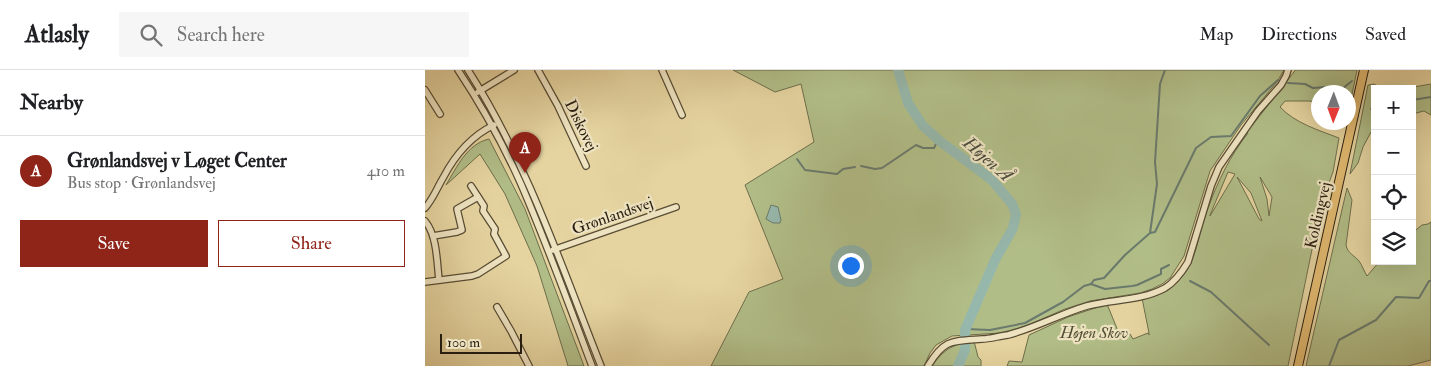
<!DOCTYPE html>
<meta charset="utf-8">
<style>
:root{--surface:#fff;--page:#f6f6f6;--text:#202124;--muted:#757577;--line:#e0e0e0;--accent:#8f2418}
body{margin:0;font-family:"IM FELL Double Pica",serif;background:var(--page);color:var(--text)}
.controls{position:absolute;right:15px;top:15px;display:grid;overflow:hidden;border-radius:0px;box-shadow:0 5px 20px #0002}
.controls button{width:45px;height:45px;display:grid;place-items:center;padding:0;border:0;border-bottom:1px solid var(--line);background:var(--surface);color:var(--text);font:25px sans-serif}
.compass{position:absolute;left:886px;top:15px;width:45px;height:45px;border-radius:50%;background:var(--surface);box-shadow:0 5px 20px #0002;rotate:181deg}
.scale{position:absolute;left:15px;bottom:12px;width:82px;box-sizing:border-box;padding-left:5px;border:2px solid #291e10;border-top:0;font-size:14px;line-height:18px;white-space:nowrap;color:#291e10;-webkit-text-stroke:4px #eee3c1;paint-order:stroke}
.you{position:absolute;left:425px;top:195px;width:18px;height:18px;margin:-12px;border:4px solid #fff;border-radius:50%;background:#1a73e8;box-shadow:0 0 0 8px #1a73e833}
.badge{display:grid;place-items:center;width:32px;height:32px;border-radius:50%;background:var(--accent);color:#fff;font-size:16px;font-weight:700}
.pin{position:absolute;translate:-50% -41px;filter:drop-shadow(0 1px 2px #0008)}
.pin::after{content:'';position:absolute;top:26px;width:18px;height:15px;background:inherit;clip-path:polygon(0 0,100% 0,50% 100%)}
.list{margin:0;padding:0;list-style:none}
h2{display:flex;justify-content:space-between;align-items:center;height:65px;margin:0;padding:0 20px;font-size:21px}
h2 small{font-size:16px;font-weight:400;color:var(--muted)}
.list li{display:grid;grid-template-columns:32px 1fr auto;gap:15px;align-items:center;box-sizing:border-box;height:70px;padding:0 20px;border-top:1px solid var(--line)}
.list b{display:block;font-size:19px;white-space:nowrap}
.list p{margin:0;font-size:16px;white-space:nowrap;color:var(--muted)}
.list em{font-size:16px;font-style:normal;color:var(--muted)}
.actions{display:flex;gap:10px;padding:15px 20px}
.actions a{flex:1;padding:11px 0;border:1px solid var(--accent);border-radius:0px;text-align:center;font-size:18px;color:var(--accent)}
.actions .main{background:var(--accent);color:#fff}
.icon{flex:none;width:28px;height:28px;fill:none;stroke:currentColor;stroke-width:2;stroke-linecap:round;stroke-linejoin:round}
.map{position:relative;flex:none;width:1006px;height:296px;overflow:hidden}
header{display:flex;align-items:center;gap:30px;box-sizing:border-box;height:70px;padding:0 25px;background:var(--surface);border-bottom:1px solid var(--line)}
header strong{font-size:24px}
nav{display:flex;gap:28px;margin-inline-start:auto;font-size:18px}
.search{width:350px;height:45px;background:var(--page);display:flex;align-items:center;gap:12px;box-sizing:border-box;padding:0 18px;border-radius:0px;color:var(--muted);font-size:19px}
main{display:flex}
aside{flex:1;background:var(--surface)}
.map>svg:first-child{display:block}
</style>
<header>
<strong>Atlasly</strong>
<div class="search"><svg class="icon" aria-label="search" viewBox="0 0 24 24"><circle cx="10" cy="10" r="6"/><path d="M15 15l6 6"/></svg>Search here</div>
<nav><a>Map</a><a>Directions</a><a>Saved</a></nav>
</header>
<main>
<aside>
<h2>Nearby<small></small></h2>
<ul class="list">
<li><span class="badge">A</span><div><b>Grønlandsvej v Løget Center</b><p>Bus stop · Grønlandsvej</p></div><em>410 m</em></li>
</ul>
<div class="actions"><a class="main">Save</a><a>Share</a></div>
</aside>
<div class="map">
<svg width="1006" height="296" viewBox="0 0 1006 296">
<rect width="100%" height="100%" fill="#e5d4a0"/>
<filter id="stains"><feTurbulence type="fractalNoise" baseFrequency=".004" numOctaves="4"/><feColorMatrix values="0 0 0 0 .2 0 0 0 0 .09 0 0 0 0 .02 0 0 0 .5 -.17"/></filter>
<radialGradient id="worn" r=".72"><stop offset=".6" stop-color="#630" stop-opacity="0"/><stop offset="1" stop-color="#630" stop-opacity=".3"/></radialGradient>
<!-- green -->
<g fill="#b1bd87" stroke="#6d6e4c" fill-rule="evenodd">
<polygon points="308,0 859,0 852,12 816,55 785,101 759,186 745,208 737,214 727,219 715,223 665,231 640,239 601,256 575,263 527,266 511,275 505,283 499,296 286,296 324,222 358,209 320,115 389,72 376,14 350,22"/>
<path d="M 870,0 L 932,0 L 924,39 L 924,22 L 894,22 L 893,33 L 885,31 L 860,31 L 855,37 C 870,53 893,60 914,68 L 908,102 L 897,131 L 863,296 L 582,296 L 584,291 L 597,292 L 604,265 L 643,247 L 682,234 L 695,266 L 705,264 L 708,269 L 723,263 L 724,265 L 724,263 L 717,228 C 773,215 767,182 783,138 C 793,111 805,86 823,63 L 822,62 L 869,2 ZM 803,102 L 810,104 L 785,146 L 785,145 ZM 812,107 L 826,123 L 837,151 L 834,149 ZM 835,107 L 847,127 L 844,146 L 842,129 Z"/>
<polygon points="949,14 958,19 950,19 950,64 946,62 938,77 933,93 925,104 943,15"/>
<polygon points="1006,14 1006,45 999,41 987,44 987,19 977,19"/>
<path d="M 64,69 L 100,139 L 159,296 L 143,296 L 112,196 L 80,124 L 55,84 L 21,115 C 32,97 42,74 64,69 Z"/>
<path d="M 922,118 L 927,130 L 921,175 C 923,184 929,185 934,191 C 937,195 939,201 942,206 L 955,191 L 987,191 L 987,163 L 997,155 L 1003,154 L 1006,152 L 1006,290 L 983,296 L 881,296 Z"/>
<path d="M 549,271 L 553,287 L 556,290 L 556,296 L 507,296 C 519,279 528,274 549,271 Z"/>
</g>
<!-- water -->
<polygon fill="#96b7ab" stroke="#6a7a6d" points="346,135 353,137 356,150 355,153 348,153 341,149"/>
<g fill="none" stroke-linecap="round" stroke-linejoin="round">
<!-- stream -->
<g stroke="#6a7a6d" stroke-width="2">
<polyline points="863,13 880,14 888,18 900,17 911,20 917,19 927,11"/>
<polyline points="987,30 1006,27"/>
<polyline points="946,39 950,39"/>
<polyline points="372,89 380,100 412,104 418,99 430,97"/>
<polyline points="436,96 450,99 457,98 491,75 498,78 509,78 513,70"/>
<polyline points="725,163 732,114 730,92 735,14 740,0"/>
<polyline points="765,211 786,222 844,275"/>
<polyline points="666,214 669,210 679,208 700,185 725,163 730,162 771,78 786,67 806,66 835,26 853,10"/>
<polyline points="541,259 565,260 600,253 638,232 659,216 666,214 680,219 707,216 712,215 736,204 736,199 744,195"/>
<polyline points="904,296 914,270 951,250 971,227 994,228 1004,211 1006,211"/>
</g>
<!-- river -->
<polyline stroke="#96b7ab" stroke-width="10" points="473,0 483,33 498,56 516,72 567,110 587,134 591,144 588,158 570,190 540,260 540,280 533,296"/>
<defs>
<g id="minor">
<path d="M 33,0 C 57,36 78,74 96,114 C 122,174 144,235 167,296"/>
<path d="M 43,0 C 102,92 136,195 176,296"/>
<polyline points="113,0 133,36 161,96"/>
<polyline points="237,0 257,45"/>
<polyline points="0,20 15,44"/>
<polyline points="53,22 89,0"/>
<path d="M 0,138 C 8,129 12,118 18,108 C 30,85 46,66 69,55"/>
<path d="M 0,151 C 12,165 12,192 14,210"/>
<polyline points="8,166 32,162 37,160 32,139 53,127"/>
<polyline points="128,180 251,137"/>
<polyline points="0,212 47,206 53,204 81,186 69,164 70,159 58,141 59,136 46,116"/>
<polyline points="72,237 86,261 104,296"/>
<path d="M 503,296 C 519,269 527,271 557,269 C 565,269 574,266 583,265 C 610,258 635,244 662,236 C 688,229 716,231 740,218 C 750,212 757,202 763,192 L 786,116 L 794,97 L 833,41 L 856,15 L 861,6 L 863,0"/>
</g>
<polyline id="major" points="873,296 939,0"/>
</defs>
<!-- minor casing -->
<use href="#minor" stroke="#584c34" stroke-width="8"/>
<!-- major casing -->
<use href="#major" stroke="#291e10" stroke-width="10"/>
<!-- minor -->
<use href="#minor" stroke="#eee3c1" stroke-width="5.5"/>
<!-- major -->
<use href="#major" stroke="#e2ba70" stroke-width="8"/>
</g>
<g text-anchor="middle" stroke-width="4.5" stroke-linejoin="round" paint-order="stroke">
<!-- street labels -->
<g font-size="16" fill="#291e10" stroke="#eee3c1">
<text transform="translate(157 55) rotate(64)" y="6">Diskovej</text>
<text transform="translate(187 145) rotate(-19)" y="6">Grønlandsvej</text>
<text transform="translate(892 145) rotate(-77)" y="6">Koldingvej</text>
</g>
<!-- park labels -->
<g font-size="16" font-style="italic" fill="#524e34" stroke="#eee3c1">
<text x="669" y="268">Højen Skov</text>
</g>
<!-- water labels -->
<g font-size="18" font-style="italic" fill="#4a4c3e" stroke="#eee3c1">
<text transform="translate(563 89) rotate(41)" y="6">Højen Å</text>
</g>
</g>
<rect width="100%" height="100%" filter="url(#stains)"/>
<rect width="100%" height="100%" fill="url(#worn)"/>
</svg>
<div class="controls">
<button>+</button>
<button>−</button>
<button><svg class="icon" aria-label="locate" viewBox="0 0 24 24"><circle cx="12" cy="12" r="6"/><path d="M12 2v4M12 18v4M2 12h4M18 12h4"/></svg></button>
<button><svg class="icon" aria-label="layers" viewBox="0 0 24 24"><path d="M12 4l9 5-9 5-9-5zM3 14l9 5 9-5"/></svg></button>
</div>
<svg class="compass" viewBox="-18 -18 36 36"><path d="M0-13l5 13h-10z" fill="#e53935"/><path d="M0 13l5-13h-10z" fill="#757577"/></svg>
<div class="scale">100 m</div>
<div class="you"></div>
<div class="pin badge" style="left:100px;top:103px">A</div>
</div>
</main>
